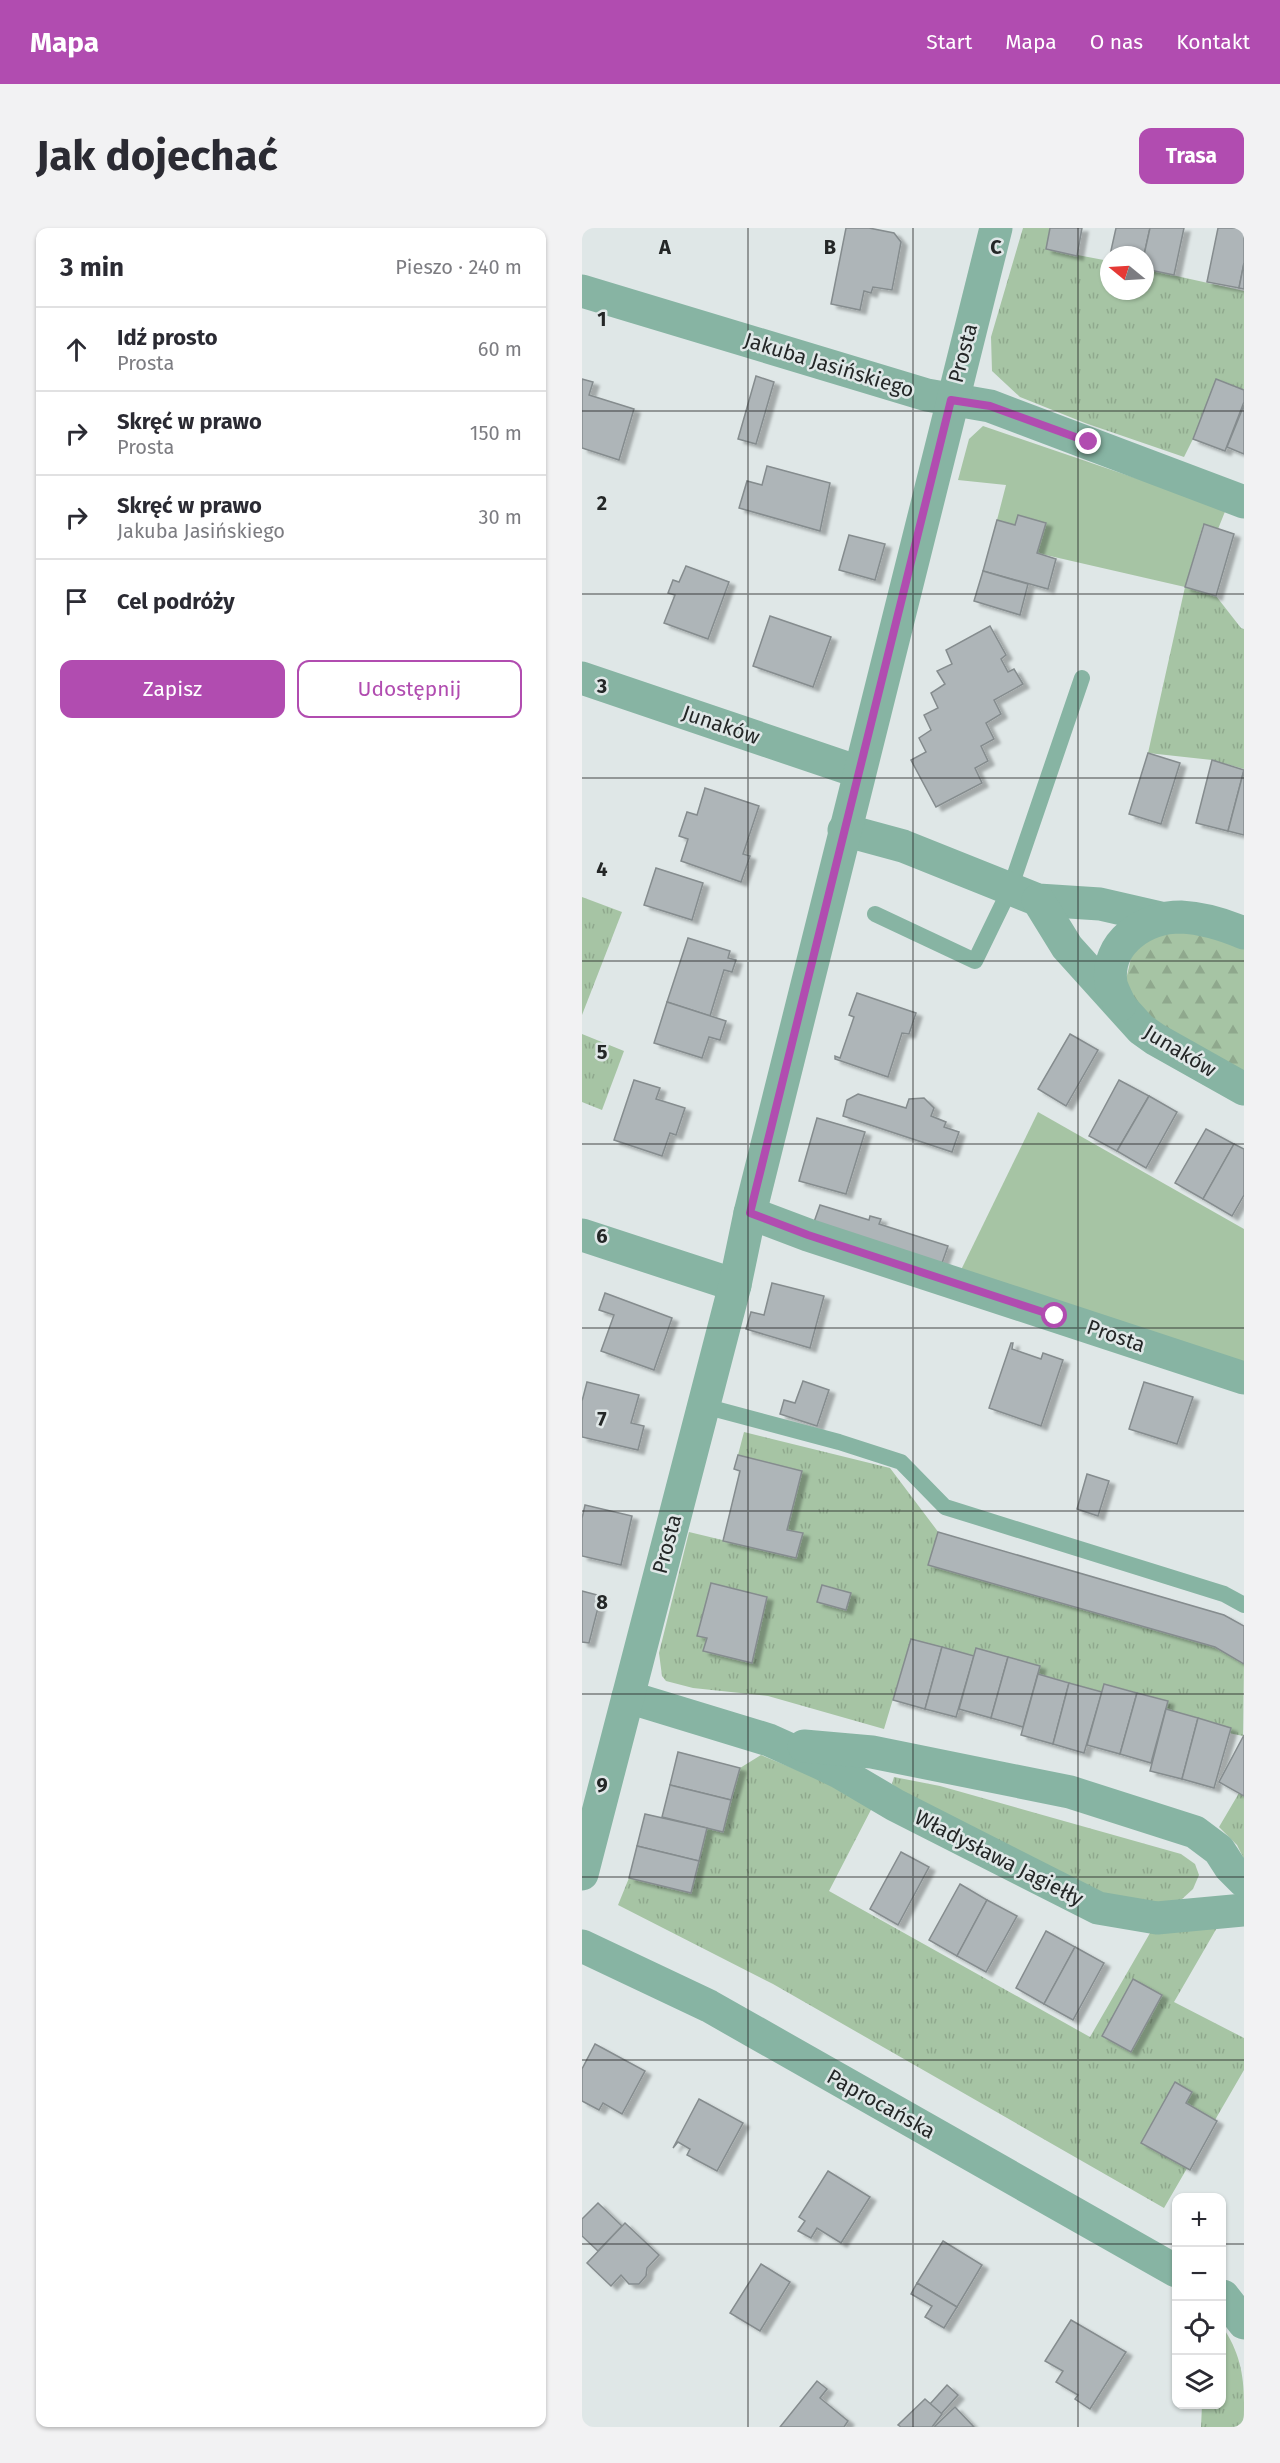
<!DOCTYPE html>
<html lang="pl">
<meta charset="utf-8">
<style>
:root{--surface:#fff;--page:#f2f2f3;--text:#2b2b33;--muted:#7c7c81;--line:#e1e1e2;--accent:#b14cb0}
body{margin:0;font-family:"Fira Sans",sans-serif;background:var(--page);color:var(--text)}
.controls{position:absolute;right:18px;bottom:18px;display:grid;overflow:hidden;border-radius:12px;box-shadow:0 2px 4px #0004}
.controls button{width:54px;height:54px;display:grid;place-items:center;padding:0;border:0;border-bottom:2px solid var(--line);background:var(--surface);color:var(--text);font:30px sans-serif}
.compass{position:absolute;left:518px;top:18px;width:54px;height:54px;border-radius:50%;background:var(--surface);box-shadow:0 2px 4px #0004;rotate:288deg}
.stop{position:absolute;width:18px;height:18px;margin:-14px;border:4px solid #b14cb0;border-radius:50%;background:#fff}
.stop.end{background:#b14cb0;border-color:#fff;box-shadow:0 2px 6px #0008}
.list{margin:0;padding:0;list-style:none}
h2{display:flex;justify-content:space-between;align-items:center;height:78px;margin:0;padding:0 24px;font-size:26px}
h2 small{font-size:20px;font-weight:400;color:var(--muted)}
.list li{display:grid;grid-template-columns:39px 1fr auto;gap:18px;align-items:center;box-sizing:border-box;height:84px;padding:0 24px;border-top:2px solid var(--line)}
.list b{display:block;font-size:22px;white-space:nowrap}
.list p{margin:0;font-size:20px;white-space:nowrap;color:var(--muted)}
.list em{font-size:20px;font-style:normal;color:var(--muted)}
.actions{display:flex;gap:12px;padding:18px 24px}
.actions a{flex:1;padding:14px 0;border:2px solid var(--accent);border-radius:12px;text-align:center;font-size:21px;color:var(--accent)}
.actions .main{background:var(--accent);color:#fff}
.icon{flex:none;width:33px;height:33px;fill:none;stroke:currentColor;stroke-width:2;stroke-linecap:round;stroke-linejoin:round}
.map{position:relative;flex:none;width:662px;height:2199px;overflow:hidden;border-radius:12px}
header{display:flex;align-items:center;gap:36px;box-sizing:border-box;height:84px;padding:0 30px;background:var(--accent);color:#fff}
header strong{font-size:28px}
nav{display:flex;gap:33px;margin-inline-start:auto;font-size:21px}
.intro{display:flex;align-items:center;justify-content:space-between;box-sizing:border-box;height:144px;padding:0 36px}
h1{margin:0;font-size:42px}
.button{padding:15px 27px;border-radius:12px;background:var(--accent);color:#fff;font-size:21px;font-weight:700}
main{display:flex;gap:36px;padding:0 36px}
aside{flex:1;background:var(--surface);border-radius:12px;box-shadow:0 2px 4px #0004}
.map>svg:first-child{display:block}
</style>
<header>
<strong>Mapa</strong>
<nav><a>Start</a><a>Mapa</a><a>O nas</a><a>Kontakt</a></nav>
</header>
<div class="intro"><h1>Jak dojechać</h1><a class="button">Trasa</a></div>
<main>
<aside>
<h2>3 min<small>Pieszo · 240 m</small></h2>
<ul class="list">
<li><svg class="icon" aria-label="ahead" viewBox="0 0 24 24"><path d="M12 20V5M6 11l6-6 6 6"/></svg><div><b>Idź prosto</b><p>Prosta</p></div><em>60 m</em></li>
<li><svg class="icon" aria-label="right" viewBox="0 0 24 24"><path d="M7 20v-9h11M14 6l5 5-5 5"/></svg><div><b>Skręć w prawo</b><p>Prosta</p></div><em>150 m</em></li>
<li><svg class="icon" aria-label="right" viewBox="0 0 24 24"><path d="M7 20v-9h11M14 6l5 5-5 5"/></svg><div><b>Skręć w prawo</b><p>Jakuba Jasińskiego</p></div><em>30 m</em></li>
<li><svg class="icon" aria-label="arrive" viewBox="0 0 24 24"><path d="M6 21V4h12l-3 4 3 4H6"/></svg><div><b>Cel podróży</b></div></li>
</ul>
<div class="actions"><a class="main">Zapisz</a><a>Udostępnij</a></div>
</aside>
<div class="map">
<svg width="662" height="2199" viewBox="0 0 662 2199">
<defs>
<pattern id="grass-tufts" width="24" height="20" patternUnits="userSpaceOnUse" patternTransform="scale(1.5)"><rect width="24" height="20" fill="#a6c4a4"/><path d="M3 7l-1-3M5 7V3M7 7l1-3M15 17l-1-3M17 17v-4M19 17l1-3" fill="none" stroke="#8fa88d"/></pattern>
<pattern id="forest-firs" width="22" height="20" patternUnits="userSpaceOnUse" patternTransform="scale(1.5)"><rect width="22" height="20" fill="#a6c4a4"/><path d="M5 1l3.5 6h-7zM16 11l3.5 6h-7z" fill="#8fa88d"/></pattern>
<filter id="shadow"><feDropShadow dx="6" dy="4" stdDeviation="1.5" flood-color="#0004"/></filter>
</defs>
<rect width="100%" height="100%" fill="#dfe7e7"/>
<!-- grass -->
<g fill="url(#grass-tufts)">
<polygon points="441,0 468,0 464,21 527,33 527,63 563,63 563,41 662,63 662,162 634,152 611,211 602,229 503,195 438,169 410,143 409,109"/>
<polygon points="603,359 634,368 659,400 662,401 662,541 630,532 566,525"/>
<polygon points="0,669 40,684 0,787"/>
<polygon points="0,806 42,823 20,882 0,874"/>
<polygon points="162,1204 308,1240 357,1305 346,1337 633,1419 662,1436 661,1508 647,1505 648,1500 584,1481 586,1473 522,1456 520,1464 456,1446 458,1438 394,1420 392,1428 329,1411 302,1501 186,1468 111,1460 84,1453 80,1448 77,1425 107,1304 215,1330 220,1306 205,1302 220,1243 156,1227"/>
<polygon points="179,1527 293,1574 247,1663 508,1809 568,1705 636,1698 592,1774 662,1810 662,1842 582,1980 191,1756 36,1677 47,1650 109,1665 125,1600 141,1604 158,1540"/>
<polygon points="312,1549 358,1558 599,1626 613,1636 617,1647 611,1661 599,1672 579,1678 522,1670 316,1561 310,1556"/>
<polygon points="657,1565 662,1568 662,1631 655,1617 637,1599"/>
<path d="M 640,2098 C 657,2123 662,2145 662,2175 C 662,2183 662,2191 661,2199 L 619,2199 L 620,2177 L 640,2176 Z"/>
</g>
<!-- forest -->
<polygon fill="url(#forest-firs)" points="570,705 620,705 662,714 662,844 557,784 543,756 550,726"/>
<!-- green -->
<g fill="#a6c4a4">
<polygon points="401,198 644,281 636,301 621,297 603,359 455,325 464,295 433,297 415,292 424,257 376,252 387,211"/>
<polygon points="456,884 662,1001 662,1137 379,1042"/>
</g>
<!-- building -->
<g fill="#aeb5b8" stroke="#858c8e" stroke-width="1.5" filter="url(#shadow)">
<polygon points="264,0 287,0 312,5 319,14 310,62 291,59 289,65 282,63 278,82 249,76"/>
<polygon points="468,0 500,0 495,28 464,21"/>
<polygon points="534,0 568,0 562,27 528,27"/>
<polygon points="568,0 602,0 592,47 563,41 562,27"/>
<polygon points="636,0 662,0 662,35 657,60 625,54"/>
<polygon points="662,35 662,61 657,60"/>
<polygon points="174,148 192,154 174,216 156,211"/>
<polygon points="0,151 11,154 7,167 52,181 37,232 0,220"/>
<polygon points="634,151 662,162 662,174 643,223 611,211"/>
<polygon points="662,177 662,226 645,219"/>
<polygon points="185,238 248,255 238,303 157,280 165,253 180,257"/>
<polygon points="436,287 464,295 455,325 474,331 466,361 401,343 415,292 433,297"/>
<polygon points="622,296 652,306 634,368 603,359"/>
<polygon points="267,307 303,316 293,352 257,342"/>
<polygon points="104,338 147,354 126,411 82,395 93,367 86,365 91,352 97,354"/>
<polygon points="401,343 446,356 438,387 392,373"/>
<polygon points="188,388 249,409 231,459 171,438"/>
<polygon points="408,398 424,427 419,431 426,444 432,441 441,456 412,472 419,486 404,495 412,511 399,518 406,533 393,540 400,555 354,579 329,532 344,524 337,510 349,502 342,487 356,480 349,465 363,456 355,443 370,436 364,422"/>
<polygon points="566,525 598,535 579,596 547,586"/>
<polygon points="630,532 662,542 646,603 614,595"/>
<polygon points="662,542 662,607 646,603"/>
<polygon points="123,560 177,578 161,626 168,628 159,654 99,633 106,611 97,608 105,584 115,587"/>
<polygon points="74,640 121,655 110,692 62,677"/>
<polygon points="106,710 148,723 146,730 154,732 150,744 142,742 128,788 85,774"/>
<polygon points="275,765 334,785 327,806 320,805 306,849 253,831 253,828 258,830 272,789 267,787"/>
<polygon points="85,774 144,793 138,812 127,809 120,830 72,815"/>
<polygon points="488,806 516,822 484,878 456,861"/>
<polygon points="52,852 78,860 74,871 103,880 94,907 88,905 80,928 32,912"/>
<polygon points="537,852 567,868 535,923 507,908"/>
<polygon points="276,866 324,880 327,871 342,870 352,880 349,888 364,894 362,899 377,904 370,924 261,888 265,872"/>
<polygon points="567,868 595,884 564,940 535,923"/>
<polygon points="235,890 283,904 264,966 217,953"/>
<polygon points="624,901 652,916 621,971 593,955"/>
<polygon points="652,916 662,921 662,967 650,988 621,971"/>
<polygon points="238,977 287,992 288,988 299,991 297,996 366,1018 359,1038 232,994"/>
<polygon points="190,1055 242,1068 228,1120 164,1101 169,1084 182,1087"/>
<polygon points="23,1065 90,1090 72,1142 19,1123 32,1087 17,1082"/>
<polygon points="429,1115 431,1115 430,1121 459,1131 461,1125 481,1132 459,1198 407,1180"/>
<polygon points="221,1153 247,1162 235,1198 198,1186 202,1172 213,1175"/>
<polygon points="5,1154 57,1167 49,1195 62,1198 56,1222 0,1209 0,1173"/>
<polygon points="562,1154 611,1169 595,1216 547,1201"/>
<polygon points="156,1227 220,1243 205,1302 221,1305 214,1330 141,1313 158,1243 152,1241"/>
<polygon points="505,1246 527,1253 516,1288 495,1281"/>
<polygon points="3,1277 50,1288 39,1337 0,1328 0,1290"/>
<polygon points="356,1304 642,1387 662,1398 662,1436 633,1419 346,1337"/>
<polygon points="129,1355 185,1369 170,1435 121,1423 125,1410 115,1408"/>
<polygon points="240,1357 269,1365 264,1382 235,1374"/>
<polygon points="0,1363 19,1368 7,1415 0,1414"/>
<polygon points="329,1411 360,1419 343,1481 311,1472"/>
<polygon points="360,1419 392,1428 374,1489 343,1481"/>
<polygon points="394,1420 426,1429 409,1490 377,1481"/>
<polygon points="426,1429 458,1438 441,1499 409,1490"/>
<polygon points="456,1446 487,1455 471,1516 439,1507"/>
<polygon points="487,1455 520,1464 502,1525 471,1516"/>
<polygon points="522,1456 555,1465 538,1526 505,1517"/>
<polygon points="555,1465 586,1473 569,1535 538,1526"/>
<polygon points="584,1481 616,1490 600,1551 568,1543"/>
<polygon points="616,1490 649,1500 632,1560 600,1551"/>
<polygon points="662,1507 662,1568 637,1554"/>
<polygon points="96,1524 158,1540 149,1572 88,1557"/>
<polygon points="88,1557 149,1572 141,1604 80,1589"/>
<polygon points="63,1586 125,1600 117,1633 55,1618"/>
<polygon points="55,1618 117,1633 109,1665 47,1650"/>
<polygon points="319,1624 347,1639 316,1697 288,1681"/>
<polygon points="378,1656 405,1672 375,1728 347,1712"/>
<polygon points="405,1672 435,1688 404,1744 375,1728"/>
<polygon points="464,1703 493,1719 462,1776 434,1760"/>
<polygon points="493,1719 522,1735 491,1792 462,1776"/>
<polygon points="551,1751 580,1767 549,1824 520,1808"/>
<polygon points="13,1816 63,1843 40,1886 21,1875 17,1882 0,1873 0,1841"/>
<polygon points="593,1854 610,1864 604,1875 635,1893 608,1942 559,1915"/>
<polygon points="117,1871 161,1895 135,1943 105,1927 108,1921 96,1914 91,1920"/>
<polygon points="246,1943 288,1969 259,2015 235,2000 229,2010 216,2003 223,1993 217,1989"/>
<polygon points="16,1975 40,1998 16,2023 0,2008 0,1991"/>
<polygon points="43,1995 77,2027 65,2040 64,2048 57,2056 47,2056 39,2047 29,2058 5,2035"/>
<polygon points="361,2013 400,2037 375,2079 335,2055"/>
<polygon points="179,2036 208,2054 178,2103 148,2085"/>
<polygon points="335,2055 375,2079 362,2100 343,2089 350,2078 329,2066"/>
<polygon points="489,2092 544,2124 508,2181 493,2171 496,2167 474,2154 481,2143 463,2133"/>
<polygon points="235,2153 245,2161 238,2170 266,2193 262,2199 198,2199"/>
<polygon points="365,2157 376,2167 359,2186 348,2176"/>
<polygon points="343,2171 360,2186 350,2199 319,2199 316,2197"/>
<polygon points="373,2179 392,2199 352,2199"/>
</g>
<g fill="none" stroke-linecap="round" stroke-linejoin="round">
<!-- service -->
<g stroke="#87b4a3" stroke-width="16">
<polyline points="293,686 393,733 428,661 500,450"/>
<polyline points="122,1178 257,1214 319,1234 363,1279 642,1366 662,1377"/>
</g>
<!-- minor -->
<g stroke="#87b4a3" stroke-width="33">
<polyline points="0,63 345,167 408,178 662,274"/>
<polyline points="0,450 277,544"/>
<polyline points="262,602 321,618 456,672 518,676 579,690"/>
<polyline points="456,672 485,719 559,801 573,811 662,861"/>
<path d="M 538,777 C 535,770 531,763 529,756 C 523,714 563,689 599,689 C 620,690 643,697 662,705"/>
<polyline points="168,985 226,1007 662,1150"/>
<polyline points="0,1007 153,1057"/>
<polyline points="46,1469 187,1512 238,1535 257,1544 313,1577 516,1680 575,1690 662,1682"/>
<polyline points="222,1518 290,1524 488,1564 613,1604 637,1622 648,1639 662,1653"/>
<polyline points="0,1646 153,1057 168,985 414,0"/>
<polyline points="0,1718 127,1778 594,2043"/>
<polyline points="641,2068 662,2095"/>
</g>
</g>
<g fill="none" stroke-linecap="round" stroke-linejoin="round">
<!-- route -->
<polyline stroke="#b14cb0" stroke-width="8" points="473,1088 226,1007 168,985 369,172 408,178 507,214"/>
</g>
<!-- grid -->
<path fill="none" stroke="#242727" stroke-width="1.5" stroke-opacity="0.55" d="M 166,0 L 166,2199M 331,0 L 331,2199M 496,0 L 496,2199M 0,183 L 662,183M 0,366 L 662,366M 0,550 L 662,550M 0,733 L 662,733M 0,916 L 662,916M 0,1100 L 662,1100M 0,1283 L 662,1283M 0,1466 L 662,1466M 0,1649 L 662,1649M 0,1832 L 662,1832M 0,2016 L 594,2016M 640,2016 L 662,2016"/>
<g text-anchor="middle" stroke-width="5" stroke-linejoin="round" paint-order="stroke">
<!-- street labels -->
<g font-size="21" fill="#242727" stroke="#dfe7e7">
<text transform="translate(381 125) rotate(-75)" y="7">Prosta</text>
<text transform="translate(247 137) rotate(17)" y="7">Jakuba Jasińskiego</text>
<text transform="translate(139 497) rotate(19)" y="7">Junaków</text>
<text transform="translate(598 823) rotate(31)" y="7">Junaków</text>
<text transform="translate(534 1108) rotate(19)" y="7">Prosta</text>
<text transform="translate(85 1316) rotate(-75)" y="7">Prosta</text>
<text transform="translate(417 1630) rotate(27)" y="7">Władysława Jagiełły</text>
<text transform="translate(299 1876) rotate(29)" y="7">Paprocańska</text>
</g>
</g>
<g font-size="20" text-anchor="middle" font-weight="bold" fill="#242727" stroke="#dfe7e7" stroke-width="5" stroke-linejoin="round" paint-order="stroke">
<text x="83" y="26">A</text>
<text x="248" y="26">B</text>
<text x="414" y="26">C</text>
<text x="20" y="98">1</text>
<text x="20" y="282">2</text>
<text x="20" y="465">3</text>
<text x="20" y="648">4</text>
<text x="20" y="831">5</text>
<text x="20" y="1015">6</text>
<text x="20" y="1198">7</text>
<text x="20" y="1381">8</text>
<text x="20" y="1564">9</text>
</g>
</svg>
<div class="controls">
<button>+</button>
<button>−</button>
<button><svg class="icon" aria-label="locate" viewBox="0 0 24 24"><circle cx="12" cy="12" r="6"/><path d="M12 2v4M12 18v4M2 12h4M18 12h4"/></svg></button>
<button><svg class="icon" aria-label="layers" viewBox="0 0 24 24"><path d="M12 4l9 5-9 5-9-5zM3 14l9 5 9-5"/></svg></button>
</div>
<svg class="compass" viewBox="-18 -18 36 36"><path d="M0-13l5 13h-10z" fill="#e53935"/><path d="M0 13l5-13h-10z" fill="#7c7c81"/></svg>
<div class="stop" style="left:473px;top:1088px"></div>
<div class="stop end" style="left:507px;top:214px"></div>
</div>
</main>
